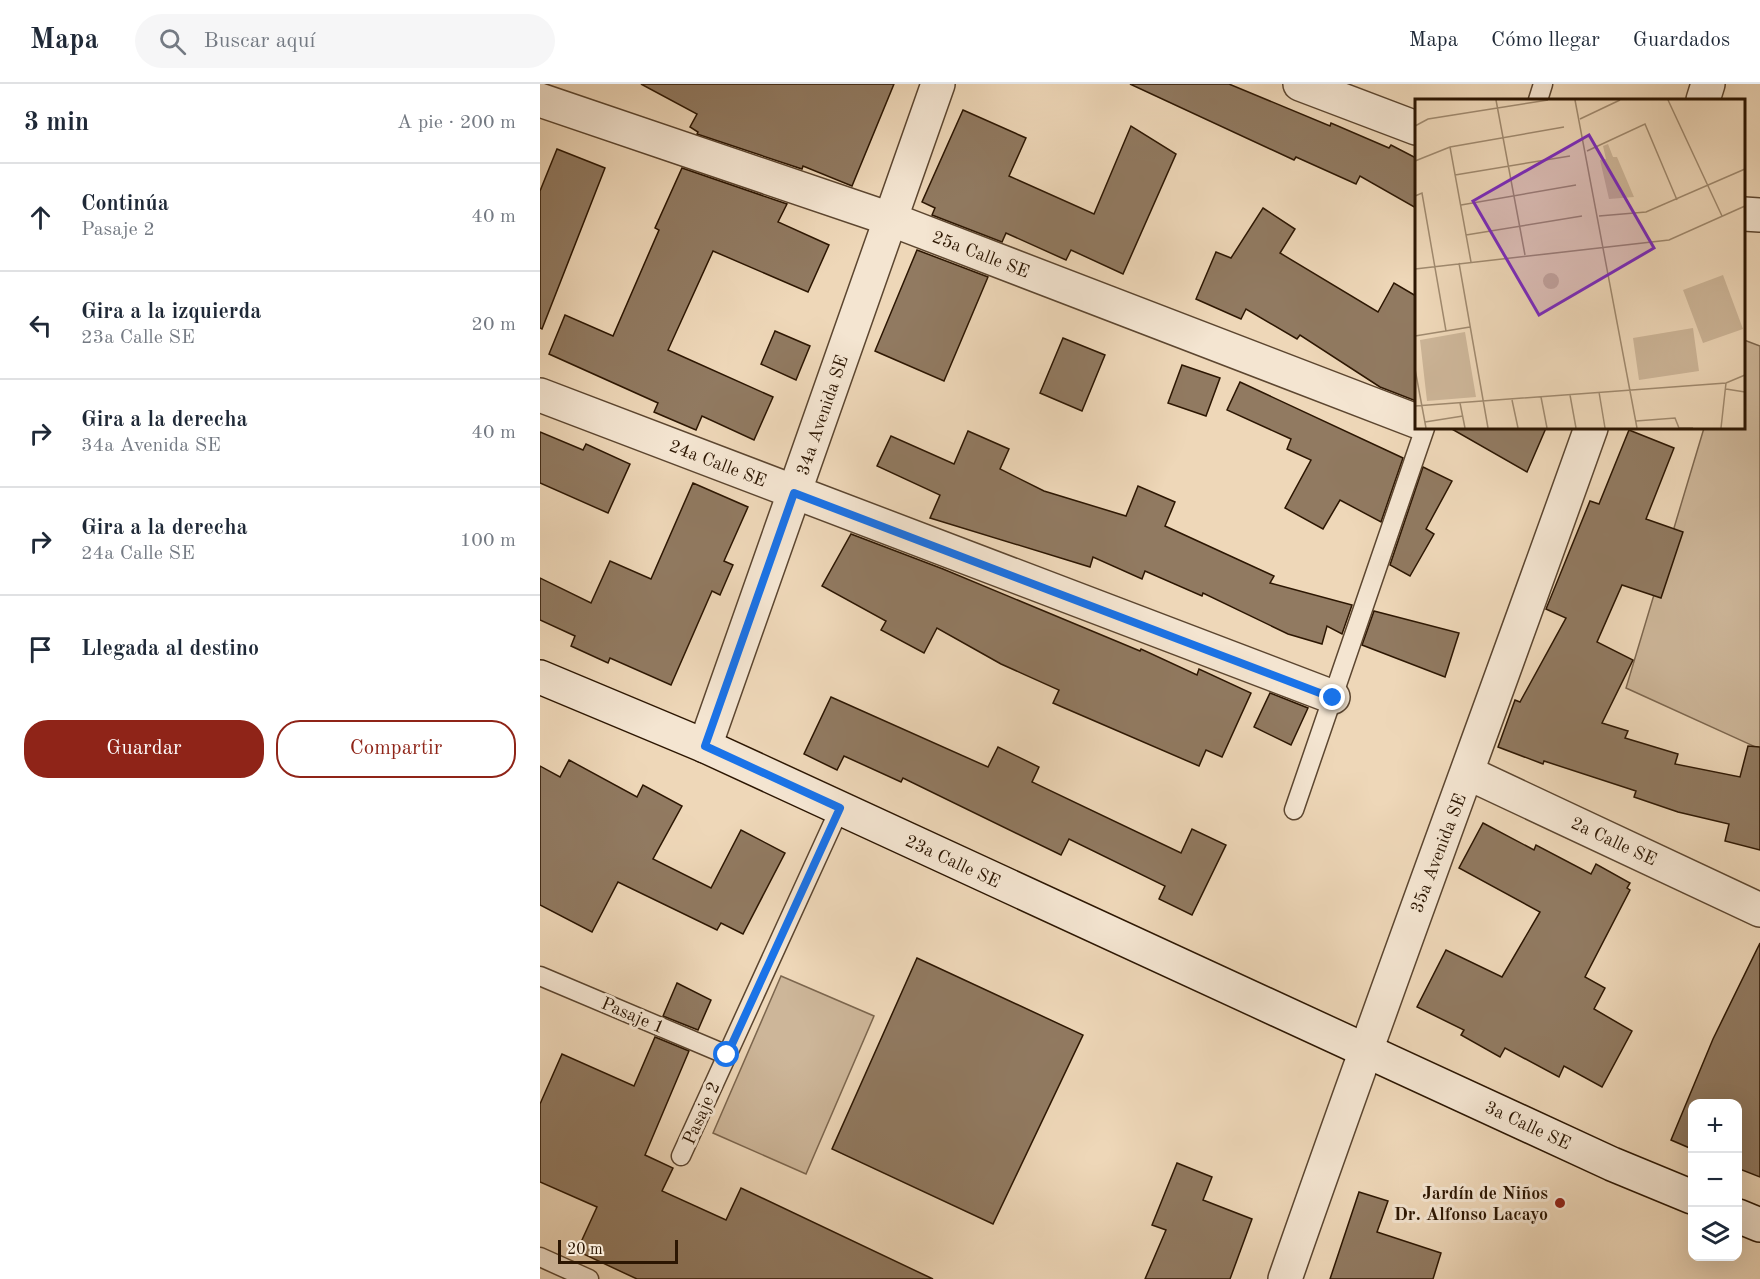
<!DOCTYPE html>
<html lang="es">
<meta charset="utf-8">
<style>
:root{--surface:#fff;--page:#f6f6f7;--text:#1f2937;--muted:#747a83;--line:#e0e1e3;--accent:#8f2418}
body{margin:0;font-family:"Old Standard TT",serif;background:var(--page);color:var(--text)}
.controls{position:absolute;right:18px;bottom:18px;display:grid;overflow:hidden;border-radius:12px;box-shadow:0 6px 24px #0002}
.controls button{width:54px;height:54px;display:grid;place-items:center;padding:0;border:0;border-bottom:2px solid var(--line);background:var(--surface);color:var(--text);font:30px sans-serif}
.scale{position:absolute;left:18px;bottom:15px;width:120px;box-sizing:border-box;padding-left:6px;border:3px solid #2c1602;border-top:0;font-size:16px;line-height:21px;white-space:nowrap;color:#2c1602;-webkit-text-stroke:4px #f4e5d1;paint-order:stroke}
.stop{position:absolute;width:18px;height:18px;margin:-14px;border:4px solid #1a73e8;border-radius:50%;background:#fff}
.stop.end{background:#1a73e8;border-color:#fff;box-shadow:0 2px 6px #0008}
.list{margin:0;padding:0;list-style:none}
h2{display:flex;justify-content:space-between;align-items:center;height:78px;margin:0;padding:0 24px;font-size:26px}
h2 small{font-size:20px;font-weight:400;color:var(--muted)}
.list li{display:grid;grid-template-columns:39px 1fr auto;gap:18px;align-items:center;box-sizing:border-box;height:108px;padding:0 24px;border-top:2px solid var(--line)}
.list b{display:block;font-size:22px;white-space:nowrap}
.list p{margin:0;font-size:20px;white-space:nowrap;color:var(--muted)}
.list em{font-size:20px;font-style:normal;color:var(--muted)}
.actions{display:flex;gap:12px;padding:18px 24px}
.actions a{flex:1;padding:14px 0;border:2px solid var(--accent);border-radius:24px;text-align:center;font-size:21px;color:var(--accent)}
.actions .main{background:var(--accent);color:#fff}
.icon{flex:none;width:33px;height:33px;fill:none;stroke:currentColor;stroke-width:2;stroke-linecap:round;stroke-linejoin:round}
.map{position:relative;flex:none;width:1220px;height:1195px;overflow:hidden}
header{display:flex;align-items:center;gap:36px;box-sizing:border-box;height:84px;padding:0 30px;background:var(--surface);border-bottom:2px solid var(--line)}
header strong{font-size:28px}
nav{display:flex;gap:33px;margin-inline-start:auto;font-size:21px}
.search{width:420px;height:54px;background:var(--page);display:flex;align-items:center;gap:15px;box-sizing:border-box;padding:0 21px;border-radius:33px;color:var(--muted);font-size:22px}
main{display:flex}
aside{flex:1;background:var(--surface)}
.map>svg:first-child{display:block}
</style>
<header>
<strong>Mapa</strong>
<div class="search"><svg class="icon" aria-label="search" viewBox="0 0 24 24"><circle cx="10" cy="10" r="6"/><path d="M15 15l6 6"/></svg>Buscar aquí</div>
<nav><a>Mapa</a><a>Cómo llegar</a><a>Guardados</a></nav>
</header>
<main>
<aside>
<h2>3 min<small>A pie · 200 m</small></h2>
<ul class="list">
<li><svg class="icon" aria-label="ahead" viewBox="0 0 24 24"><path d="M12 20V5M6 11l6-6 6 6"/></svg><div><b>Continúa</b><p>Pasaje 2</p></div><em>40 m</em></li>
<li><svg class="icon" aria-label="left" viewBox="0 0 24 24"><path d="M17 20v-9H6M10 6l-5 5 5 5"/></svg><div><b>Gira a la izquierda</b><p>23a Calle SE</p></div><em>20 m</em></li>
<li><svg class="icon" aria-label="right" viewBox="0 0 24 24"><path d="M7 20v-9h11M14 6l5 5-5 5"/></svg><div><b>Gira a la derecha</b><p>34a Avenida SE</p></div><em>40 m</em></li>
<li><svg class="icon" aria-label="right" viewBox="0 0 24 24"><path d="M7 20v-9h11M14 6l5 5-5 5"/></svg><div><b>Gira a la derecha</b><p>24a Calle SE</p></div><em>100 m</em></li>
<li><svg class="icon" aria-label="arrive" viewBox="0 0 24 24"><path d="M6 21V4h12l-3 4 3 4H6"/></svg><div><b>Llegada al destino</b></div></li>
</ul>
<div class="actions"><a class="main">Guardar</a><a>Compartir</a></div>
</aside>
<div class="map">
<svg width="1220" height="1195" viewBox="0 0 1220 1195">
<rect width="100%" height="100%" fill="#eed7b8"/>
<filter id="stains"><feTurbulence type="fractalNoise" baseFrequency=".00333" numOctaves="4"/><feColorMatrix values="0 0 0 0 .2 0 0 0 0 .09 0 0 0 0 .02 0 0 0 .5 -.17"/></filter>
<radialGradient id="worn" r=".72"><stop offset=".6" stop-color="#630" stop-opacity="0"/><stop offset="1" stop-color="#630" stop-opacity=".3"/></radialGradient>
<!-- green -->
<g fill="#cdb699" stroke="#7c664e" stroke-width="1.5">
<polygon points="1204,256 1220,262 1220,665 1086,604 1164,344 1204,344"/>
<polygon points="241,892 334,932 266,1090 173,1049"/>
</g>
<!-- building -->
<g fill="#917a61" stroke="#2c1602" stroke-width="1.5">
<polygon points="101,0 354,0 312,102 263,82 262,85 157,50 158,48 150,43 157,30"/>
<polygon points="590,0 689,0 790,42 791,39 849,64 851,61 876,74 876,124 820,92 816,100 756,73 754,76"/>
<polygon points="423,26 486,54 469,92 554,130 591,42 636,70 583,190 531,166 526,176 466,149 462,158 392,131 395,124 382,118"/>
<polygon points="17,65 65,84 2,245 0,244 0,107"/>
<polygon points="142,84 247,120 238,138 289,161 268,208 173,167 128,266 233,313 214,356 162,332 156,346 114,328 118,319 9,270 25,231 73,252 119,146 115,144"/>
<polygon points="723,124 755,145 740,169 838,228 854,199 876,212 876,317 840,303 760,251 757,255 706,225 701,235 656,215 676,168 691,174"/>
<polygon points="377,166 448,193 404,297 335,267"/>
<polygon points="235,247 270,262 256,296 221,280"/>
<polygon points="523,254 565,271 542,327 500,309"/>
<polygon points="642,281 680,294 666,332 628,319"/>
<polygon points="700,298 863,374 841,438 800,416 783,445 745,424 771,376 747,365 751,355 687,326"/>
<polygon points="910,344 1006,344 987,388"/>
<polygon points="1089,346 1134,364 1106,435 1143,448 1121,514 1082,501 1057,558 1093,576 1062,639 1088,647 1085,654 1138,670 1135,680 1200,693 1208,662 1220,663 1220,766 1185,757 1189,740 1138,728 1094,713 1096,707 1004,677 1003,680 958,663 975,616 980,618 1026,534 1006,525 1050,417 1059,420"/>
<polygon points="428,347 469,365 460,385 504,407 586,432 598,402 635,418 625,442 734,492 730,499 812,521 802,550 787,542 782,560 748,550 663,509 662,512 605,487 602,495 553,473 550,483 390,434 400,411 337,382 351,352 414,380"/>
<polygon points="0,348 43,366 46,360 90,380 68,429 0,399"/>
<polygon points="883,383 912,397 886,445 894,450 870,492 850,481"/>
<polygon points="153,399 208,423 184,477 193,481 180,511 172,507 131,601 70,574 68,579 31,562 35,552 0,536 0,494 51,519 70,477 111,495"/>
<polygon points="311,450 403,485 600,567 601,565 657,591 659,585 711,609 682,673 666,666 659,682 513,619 519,606 461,580 397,544 384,569 341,546 346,537 282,502"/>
<polygon points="834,527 919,549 905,593 822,561"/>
<polygon points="730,609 768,624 751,661 714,643"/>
<polygon points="291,613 448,683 458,663 499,683 492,698 641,769 652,745 686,761 652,831 619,815 625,802 529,755 521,771 363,694 361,698 304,672 297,686 264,670"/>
<polygon points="29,676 97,713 103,701 142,722 113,775 171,804 201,746 245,769 203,850 181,839 177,846 78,798 52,848 0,821 0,682 20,693"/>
<polygon points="943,739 994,766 996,761 1051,790 1056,780 1090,799 1087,804 1090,806 1045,893 1065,904 1054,925 1092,947 1062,1003 1024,982 1019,993 965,964 960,973 921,951 924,946 877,923 906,866 962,893 1000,828 919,784"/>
<polygon points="1220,859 1220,1093 1197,1084 1197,1020 1152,1020 1152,1065 1131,1056 1173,955"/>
<polygon points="377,874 543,951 453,1140 292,1065"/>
<polygon points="137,899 171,916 158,946 123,932"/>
<polygon points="115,953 149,967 105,1071 133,1084 122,1107 186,1136 201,1104 393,1195 97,1195 37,1167 57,1123 0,1098 0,1020 22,970 94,1002"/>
<polygon points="637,1079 672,1093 663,1116 712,1135 690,1195 605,1195 626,1146 612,1141"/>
<polygon points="819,1108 848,1117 837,1148 901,1169 893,1195 790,1195"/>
</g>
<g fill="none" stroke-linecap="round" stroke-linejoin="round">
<defs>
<g id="lane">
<polyline points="998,16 1003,0"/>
<polyline points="754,726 885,344"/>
<polyline points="0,892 187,971"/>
<polyline points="141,1072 300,724"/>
<polyline points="0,1173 49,1195"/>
</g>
<g id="street">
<polyline points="760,0 876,44"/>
<polyline points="0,16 350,135 876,337"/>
<polyline points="1163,16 1168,0"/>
<polyline points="1204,130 1220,131"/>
<polyline points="0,311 793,613"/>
<polyline points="165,662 398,0"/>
<polyline points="928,689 1220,826"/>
<path d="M 745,1195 C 844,910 950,628 1051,344"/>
</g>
<g id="secondary">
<polyline points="0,593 165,662 1072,1080 1152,1113"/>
<polyline points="1198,1132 1220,1141"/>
</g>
</defs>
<!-- lane casing -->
<use href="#lane" stroke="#5c4630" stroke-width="21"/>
<!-- street casing -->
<use href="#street" stroke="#5c4630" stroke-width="36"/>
<!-- secondary casing -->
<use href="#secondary" stroke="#2c1602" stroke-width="36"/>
<!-- lane -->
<use href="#lane" stroke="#f4e5d1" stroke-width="18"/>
<!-- street -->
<use href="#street" stroke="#f4e5d1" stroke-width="33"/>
<!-- secondary -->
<use href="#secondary" stroke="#f4e5d1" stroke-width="33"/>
</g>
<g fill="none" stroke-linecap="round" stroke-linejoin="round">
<!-- route -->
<polyline stroke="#1a73e8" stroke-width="8" points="187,971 300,724 165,662 254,409 793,614"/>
</g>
<!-- markers -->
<circle fill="#8f2418" stroke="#f4e5d1" stroke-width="2" cx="1020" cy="1119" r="6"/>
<g text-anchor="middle" stroke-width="6" stroke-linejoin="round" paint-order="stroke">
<!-- street labels -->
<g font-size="18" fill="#2c1602" stroke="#f4e5d1">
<text transform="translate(441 170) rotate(21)" y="6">25a Calle SE</text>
<text transform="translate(282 331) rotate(-71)" y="6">34a Avenida SE</text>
<text transform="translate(178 379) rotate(21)" y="6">24a Calle SE</text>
<text transform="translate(1074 757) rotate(25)" y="6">2a Calle SE</text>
<text transform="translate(898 769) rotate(-69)" y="6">35a Avenida SE</text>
<text transform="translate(413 777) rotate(25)" y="6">23a Calle SE</text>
<text transform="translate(93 931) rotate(23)" y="6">Pasaje 1</text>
<text transform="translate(161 1029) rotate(-66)" y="6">Pasaje 2</text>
<text transform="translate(988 1041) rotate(25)" y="6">3a Calle SE</text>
</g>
<!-- poi labels -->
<g font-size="18" font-weight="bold" fill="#2c1602" stroke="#f4e5d1" text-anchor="end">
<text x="1008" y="1115">Jardín de Niños<tspan x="1008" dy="21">Dr. Alfonso Lacayo</tspan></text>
</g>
</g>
<!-- overview -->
<g transform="translate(875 15)">
<rect width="330" height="330" fill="#eed7b8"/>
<path d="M 193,45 L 198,58 L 202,58 L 219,98 L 194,100 L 185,61 L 191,60 L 188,47 ZM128 182a8 8 0 1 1 16 0a8 8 0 1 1-16 0ZM 308,176 L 328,230 L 288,244 L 268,191 ZM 278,229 L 284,272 L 224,281 L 218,239 ZM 50,233 L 61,298 L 12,302 L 5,241 Z" fill="#cdb699"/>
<path fill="none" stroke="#a08a6f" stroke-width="1.5" d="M 81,1 L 110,156M 160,1 L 222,329M 253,1 L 307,117M 165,20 L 205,1M 0,27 L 13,20 L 133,1M 35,48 L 56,163M 172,52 L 230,25 L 262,101M 0,62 L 35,48 L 149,28M 40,76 L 155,57M 0,97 L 7,94 L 31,232M 46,106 L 161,86M 184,117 L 231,113 L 330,70M 51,136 L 167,117M 44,164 L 73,329M 0,170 L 254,141 L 330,107M 0,237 L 55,228M 0,270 L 11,329M 311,290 L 330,293M 184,293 L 190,329M 155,296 L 161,329M 126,298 L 132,329M 97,301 L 103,329M 45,304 L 50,329M 0,307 L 311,284 L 330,276M 221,322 L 260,319 L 264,329 L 278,329M 10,323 L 48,317M 306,329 L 311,284"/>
<path fill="#7b2cbf" fill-opacity="0.15" stroke="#7b2cbf" stroke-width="3" d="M 174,36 L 239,149 L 124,216 L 58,102 Z"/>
<rect width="330" height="330" fill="none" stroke="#2c1602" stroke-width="3"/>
</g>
<rect width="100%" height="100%" filter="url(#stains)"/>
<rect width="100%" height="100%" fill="url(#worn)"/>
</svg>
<div class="controls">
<button>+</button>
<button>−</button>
<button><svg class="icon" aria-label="layers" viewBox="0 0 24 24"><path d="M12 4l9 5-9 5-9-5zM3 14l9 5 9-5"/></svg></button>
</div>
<div class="scale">20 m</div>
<div class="stop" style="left:187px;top:971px"></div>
<div class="stop end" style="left:793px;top:614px"></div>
</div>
</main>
